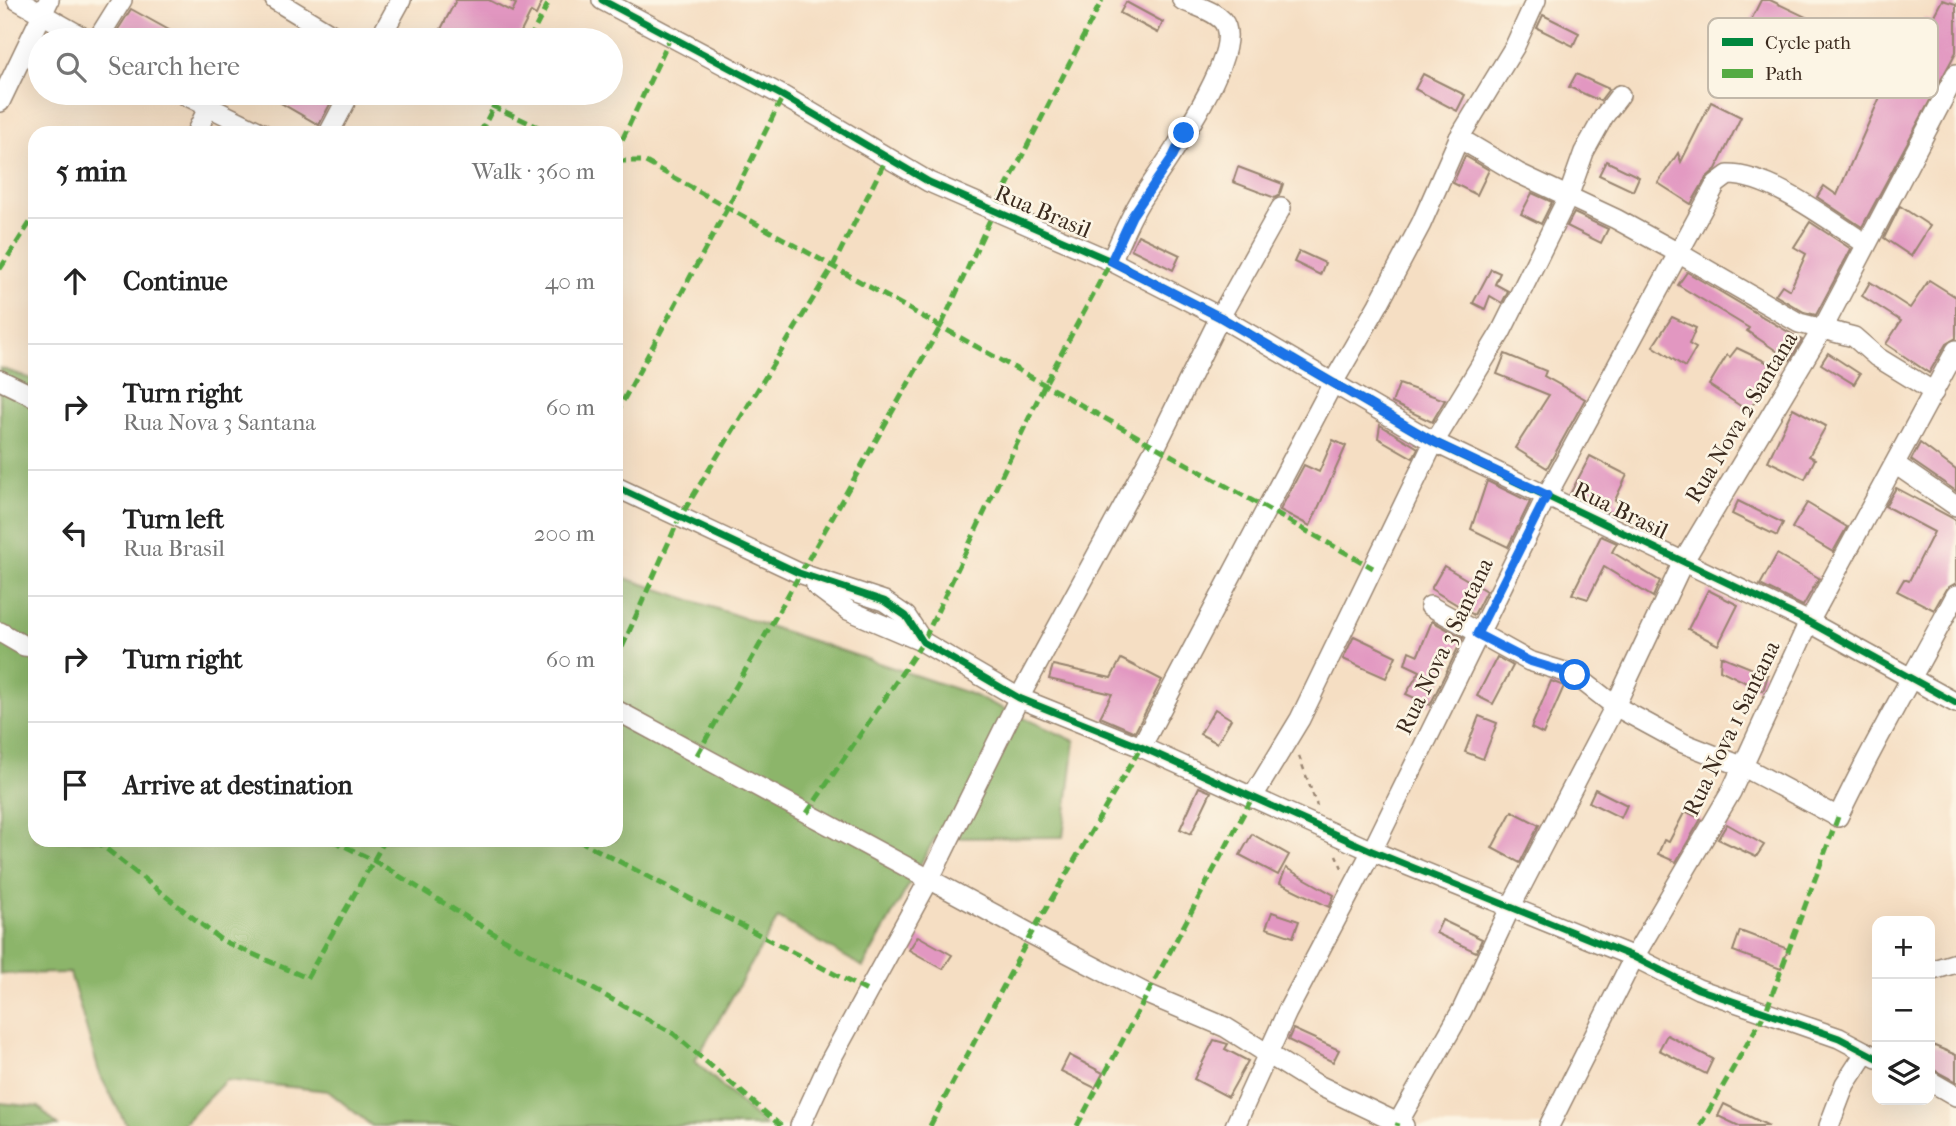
<!DOCTYPE html>
<meta charset="utf-8">
<style>
:root{--surface:#fff;--page:#f6f6f6;--text:#222;--muted:#767676;--line:#e0e0e0}
body{margin:0;font-family:"IM FELL French Canon",serif;background:var(--page);color:var(--text)}
.controls{position:absolute;right:21px;bottom:21px;display:grid;overflow:hidden;border-radius:14px;box-shadow:0 7px 28px #0002}
.controls button{width:63px;height:63px;display:grid;place-items:center;padding:0;border:0;border-bottom:2px solid var(--line);background:var(--surface);color:var(--text);font:35px sans-serif}
.stop{position:absolute;width:21px;height:21px;margin:-16px;border:5px solid #1a73e8;border-radius:50%;background:#fff}
.stop.end{background:#1a73e8;border-color:#fff;box-shadow:0 2px 7px #0008}
.list{margin:0;padding:0;list-style:none}
h2{display:flex;justify-content:space-between;align-items:center;height:91px;margin:0;padding:0 28px;font-size:30px}
h2 small{font-size:23px;font-weight:400;color:var(--muted)}
.list li{display:grid;grid-template-columns:46px 1fr auto;gap:21px;align-items:center;box-sizing:border-box;height:126px;padding:0 28px;border-top:2px solid var(--line)}
.list b{display:block;font-size:26px;white-space:nowrap}
.list p{margin:0;font-size:23px;white-space:nowrap;color:var(--muted)}
.list em{font-size:23px;font-style:normal;color:var(--muted)}
.icon{flex:none;width:38px;height:38px;fill:none;stroke:currentColor;stroke-width:2;stroke-linecap:round;stroke-linejoin:round}
.map{position:relative;flex:none;width:1956px;height:1126px;overflow:hidden}
.search{position:absolute;background:var(--surface);box-shadow:0 7px 28px #0002;left:28px;top:28px;width:595px;height:77px;display:flex;align-items:center;gap:18px;box-sizing:border-box;padding:0 24px;border-radius:38px;color:var(--muted);font-size:26px}
.panel{position:absolute;background:var(--surface);box-shadow:0 7px 28px #0002;left:28px;top:126px;width:595px;height:721px;border-radius:21px}
.map>svg:first-child{display:block}
</style>
<div class="map">
<svg width="1956" height="1126" viewBox="0 0 1956 1126">
<rect width="100%" height="100%" fill="#fcf5e5"/>
<filter id="ink" filterUnits="userSpaceOnUse"><feTurbulence type="fractalNoise" baseFrequency=".0143" numOctaves="2"/><feDisplacementMap in="SourceGraphic" scale="14" xChannelSelector="R" yChannelSelector="G"/><feConvolveMatrix kernelMatrix="1 2 1 2 8 2 1 2 1" color-interpolation-filters="sRGB"/></filter>
<filter id="wash" filterUnits="userSpaceOnUse"><feTurbulence type="fractalNoise" baseFrequency=".00686" numOctaves="4" result="noise"/><feDisplacementMap in="SourceGraphic" scale="28" xChannelSelector="R" yChannelSelector="G"/><feGaussianBlur stdDeviation="1.57" result="paint"/><feColorMatrix in="noise" values="0 0 0 0 0 0 0 0 0 0 0 0 0 0 0 0 0 1.4 0 .05"/><feComposite in="paint" operator="in"/></filter>
<g filter="url(#wash)">
<rect width="100%" height="100%" fill="#f5dec3"/>
<!-- forest -->
<g fill="#8cb56b" stroke="#647044" stroke-width="2">
<polygon points="0,368 35,380 35,840 616,840 616,575 968,693 1075,741 1063,837 935,838 863,967 778,918 695,1061 765,1126 372,1126 328,1091 226,1080 181,1126 127,1126 100,1075 70,973 0,974"/>
<polygon points="0,1103 39,1107 58,1126 0,1126"/>
</g>
<g id="blocks">
<!-- building -->
<g fill="#e297c1">
<polygon points="456,0 489,0 512,12 516,4 508,0 543,0 536,15 531,12 517,40 464,40 441,29"/>
<polygon points="1761,0 1770,0 1898,61 1924,18 1931,21 1942,0 1956,4 1956,52 1862,227 1817,197 1824,186 1837,195 1884,88 1749,24"/>
<polygon points="1126,2 1163,22 1158,33 1120,13"/>
<polygon points="131,9 187,40 134,40 117,31"/>
<polygon points="1543,15 1579,33 1573,46 1537,28"/>
<polygon points="1423,74 1465,95 1457,111 1415,89"/>
<polygon points="1576,74 1609,89 1600,101 1569,87"/>
<polygon points="286,93 336,93 319,125 281,103"/>
<polygon points="1711,102 1741,117 1716,169 1706,178 1691,204 1658,183 1678,153 1681,162"/>
<polygon points="1465,156 1489,170 1477,195 1453,183"/>
<polygon points="1606,161 1639,177 1633,191 1599,175"/>
<polygon points="1238,167 1283,184 1279,196 1275,198 1233,182"/>
<polygon points="1532,193 1552,202 1541,224 1521,214"/>
<polygon points="1900,206 1930,226 1911,256 1884,238"/>
<polygon points="1574,213 1608,229 1601,243 1567,226"/>
<polygon points="1810,222 1851,249 1816,315 1804,312 1775,295 1782,285 1790,290 1806,254 1794,247"/>
<polygon points="1138,235 1180,255 1173,270 1131,249"/>
<polygon points="1299,251 1325,263 1320,275 1294,262"/>
<polygon points="1491,269 1500,273 1495,284 1508,291 1502,303 1490,296 1485,309 1473,303"/>
<polygon points="1687,272 1802,340 1790,360 1747,331 1749,328 1678,285"/>
<polygon points="1929,280 1956,297 1956,338 1946,344 1929,373 1886,344 1901,321 1862,296 1870,282 1910,308"/>
<polygon points="1672,317 1696,328 1689,344 1696,348 1685,367 1653,346"/>
<polygon points="1737,348 1779,368 1748,411 1709,385 1727,355 1730,357"/>
<polygon points="1828,353 1860,374 1854,384 1821,364"/>
<polygon points="1505,354 1546,371 1544,376 1585,399 1547,468 1515,448 1549,395 1497,374"/>
<polygon points="1399,384 1445,400 1432,422 1392,403"/>
<polygon points="1793,408 1826,426 1809,456 1815,459 1805,479 1768,461"/>
<polygon points="1380,425 1418,448 1413,458 1378,438"/>
<polygon points="1333,440 1346,446 1310,526 1280,510 1304,465 1319,472"/>
<polygon points="1920,443 1956,470 1956,491 1911,460"/>
<polygon points="1590,456 1627,475 1615,500 1621,503 1614,515 1570,494"/>
<polygon points="1487,481 1530,502 1508,547 1471,529"/>
<polygon points="1896,488 1956,520 1956,583 1946,589 1934,610 1897,591 1904,579 1909,581 1934,532 1885,506"/>
<polygon points="1738,501 1783,523 1777,536 1732,514"/>
<polygon points="1807,503 1847,527 1833,552 1792,528"/>
<polygon points="1601,536 1617,543 1612,552 1660,581 1653,597 1604,567 1588,599 1572,594"/>
<polygon points="1777,554 1819,578 1803,606 1760,585"/>
<polygon points="1444,566 1486,591 1474,615 1431,589"/>
<polygon points="1708,590 1738,605 1718,645 1688,629"/>
<polygon points="1432,621 1463,638 1430,705 1406,694 1420,671 1405,664 1409,651 1418,655"/>
<polygon points="1354,636 1396,656 1386,678 1343,659"/>
<polygon points="1721,656 1768,675 1763,691 1720,670"/>
<polygon points="1497,657 1513,666 1493,704 1477,696"/>
<polygon points="1121,659 1162,680 1135,732 1100,717 1112,694 1049,679 1053,665 1111,678"/>
<polygon points="1551,681 1564,686 1543,734 1531,728"/>
<polygon points="1215,709 1231,719 1217,743 1200,734"/>
<polygon points="1479,716 1497,723 1483,759 1465,752"/>
<polygon points="1199,787 1211,792 1191,834 1180,829"/>
<polygon points="1595,789 1627,805 1621,818 1589,802"/>
<polygon points="1512,811 1539,825 1520,863 1492,848"/>
<polygon points="1685,811 1701,819 1676,862 1658,854 1664,840 1669,842"/>
<polygon points="1727,824 1764,845 1756,857 1718,839"/>
<polygon points="1252,834 1289,855 1278,875 1240,855"/>
<polygon points="1286,868 1334,895 1329,907 1280,883"/>
<polygon points="1272,912 1299,921 1293,937 1266,928"/>
<polygon points="1442,920 1482,939 1476,952 1436,933"/>
<polygon points="1740,931 1788,949 1781,969 1733,951"/>
<polygon points="918,936 952,955 943,969 909,950"/>
<polygon points="1293,1029 1339,1050 1333,1062 1288,1040"/>
<polygon points="1667,1035 1713,1059 1706,1074 1659,1050"/>
<polygon points="1214,1040 1228,1044 1225,1049 1248,1061 1228,1097 1194,1079"/>
<polygon points="1930,1044 1956,1055 1956,1082 1930,1068"/>
<polygon points="1069,1055 1103,1073 1095,1088 1061,1071"/>
<polygon points="1724,1104 1769,1126 1739,1126 1718,1116"/>
</g>
</g>
</g>
<g filter="url(#ink)">
<use href="#blocks" fill-opacity="0" stroke="#988470" stroke-width="2"/>
<g fill="none" stroke-linecap="round" stroke-linejoin="round">
<defs>
<g id="minor">
<polyline points="17,0 88,40"/>
<polyline points="275,0 341,40"/>
<polyline points="602,0 783,96 929,182 1111,261 1220,317 1434,442 1809,622 1956,703"/>
<polyline points="97,40 122,0"/>
<polyline points="379,40 401,0"/>
<polyline points="181,93 262,133"/>
<polyline points="0,102 49,0"/>
<polyline points="196,133 208,108"/>
<polyline points="329,133 350,93"/>
<polyline points="1459,138 1518,173 1616,219 1680,254 1799,323 1854,337 1877,357 1934,392"/>
<path d="M 1111,261 C 1121,240 1129,218 1142,198 C 1162,168 1238,63 1226,27 C 1221,12 1195,6 1182,0"/>
<polyline points="0,380 35,397"/>
<polyline points="1895,464 1956,506"/>
<polyline points="616,487 799,573 884,601 906,616 923,642 1019,698 1141,747 1372,851 1634,957 1698,989 1839,1038 1877,1058"/>
<polyline points="816,586 848,610 923,642"/>
<path d="M 1430,606 L 1529,661 L 1575,675 L 1615,706 L 1683,743 L 1744,767 L 1838,817 C 1874,741 1917,670 1956,595"/>
<polyline points="0,632 24,646 35,647"/>
<polyline points="616,710 1031,934 1147,994 1225,1027 1316,1084 1404,1126"/>
<polyline points="1141,747 1334,381 1378,305 1421,224 1459,138 1515,46 1536,0"/>
<polyline points="1252,798 1300,719 1434,442 1501,332 1568,197 1584,152 1604,116 1620,95"/>
<polyline points="1930,971 1956,963"/>
<polyline points="1930,1081 1956,1096"/>
<polyline points="1398,1123 1462,1010 1511,906 1615,706 1683,562 1823,328 1956,74"/>
<polyline points="800,1126 830,1061 930,878 1019,698 1156,446 1220,317 1281,208"/>
<path d="M 1235,1126 L 1287,1012 L 1372,851 L 1547,495 L 1716,184 L 1728,175 C 1772,175 1830,221 1866,244"/>
<polyline points="1549,1126 1634,957 1731,792 1809,622 1956,350"/>
<polyline points="1829,1126 1845,1084 1866,1052"/>
</g>
</defs>
<!-- minor casing -->
<use href="#minor" stroke="#988470" stroke-width="22"/>
<!-- path -->
<g stroke="#988470" stroke-width="2.5" stroke-dasharray="5 5" stroke-linecap="butt">
<polyline points="1299,756 1317,806"/>
<polyline points="1336,855 1342,868"/>
</g>
<!-- minor -->
<use href="#minor" stroke="#fff" stroke-width="19"/>
<!-- quiet -->
<g stroke="#55ab43" stroke-width="5" stroke-dasharray="10 5" stroke-linecap="butt">
<polyline points="529,40 550,0"/>
<polyline points="464,93 551,133"/>
<polyline points="480,133 501,93"/>
<polyline points="616,153 671,36"/>
<polyline points="616,161 644,161 1373,568"/>
<polyline points="0,269 35,215"/>
<polyline points="616,414 727,209 783,96"/>
<polyline points="616,661 679,519 833,266 886,159"/>
<polyline points="697,755 941,326 994,211 1102,0"/>
<polyline points="807,813 923,642 1045,384 1111,261"/>
<polyline points="95,840 221,940 307,978 385,840"/>
<polyline points="332,840 373,860 491,932 674,1034 781,1126"/>
<polyline points="578,840 867,991"/>
<polyline points="930,1126 1031,934 1141,747"/>
<polyline points="1077,1126 1252,798"/>
<polyline points="1397,1126 1398,1123"/>
<polyline points="1700,1126 1766,1011 1838,817"/>
</g>
<defs>
<g id="cycleway">
<polyline points="602,0 783,96 929,182 1111,261 1220,317 1434,442 1809,622 1956,703"/>
<polyline points="616,487 799,573 884,601 906,616 923,642 1019,698 1141,747 1372,851 1634,957 1698,989 1839,1038 1877,1058"/>
</g>
</defs>
<!-- cycleway casing -->
<use href="#cycleway" stroke="#fcf5e5" stroke-width="11"/>
<!-- cycleway -->
<use href="#cycleway" stroke="#00873e" stroke-width="7"/>
</g>
</g>
<g fill="none" stroke-linecap="round" stroke-linejoin="round" filter="url(#ink)">
<!-- route -->
<polyline stroke="#1a73e8" stroke-width="9" points="1184,133 1173,156 1132,216 1111,261 1220,317 1434,442 1547,495 1477,634 1529,661 1575,675"/>
</g>
<g text-anchor="middle" stroke-width="5" stroke-linejoin="round" paint-order="stroke">
<!-- street labels -->
<g font-size="23" fill="#3b2a1e" stroke="#fcf5e5">
<text transform="translate(1043 211) rotate(23)" y="8">Rua Brasil</text>
<text transform="translate(1741 417) rotate(-59)" y="8">Rua Nova 2 Santana</text>
<text transform="translate(1621 510) rotate(26)" y="8">Rua Brasil</text>
<text transform="translate(1444 646) rotate(-64)" y="8">Rua Nova 3 Santana</text>
<text transform="translate(1731 728) rotate(-64)" y="8">Rua Nova 1 Santana</text>
</g>
</g>
<!-- legend -->
<rect x="1708" y="18" width="230" height="80" rx="10" fill="#fcf5e5" stroke="#c2b8a9" stroke-width="2"/>
<rect x="1722" y="38" width="31" height="8" fill="#00873e"/>
<rect x="1722" y="69" width="31" height="9" fill="#55ab43"/>
<g font-size="19" fill="#3b2a1e">
<text x="1765" y="49">Cycle path</text>
<text x="1765" y="80">Path</text>
</g>
</svg>
<div class="controls">
<button>+</button>
<button>−</button>
<button><svg class="icon" aria-label="layers" viewBox="0 0 24 24"><path d="M12 4l9 5-9 5-9-5zM3 14l9 5 9-5"/></svg></button>
</div>
<div class="stop" style="left:1575px;top:675px"></div>
<div class="stop end" style="left:1184px;top:133px"></div>
<div class="search"><svg class="icon" aria-label="search" viewBox="0 0 24 24"><circle cx="10" cy="10" r="6"/><path d="M15 15l6 6"/></svg>Search here</div>
<section class="panel">
<h2>5 min<small>Walk · 360 m</small></h2>
<ul class="list">
<li><svg class="icon" aria-label="ahead" viewBox="0 0 24 24"><path d="M12 20V5M6 11l6-6 6 6"/></svg><div><b>Continue</b></div><em>40 m</em></li>
<li><svg class="icon" aria-label="right" viewBox="0 0 24 24"><path d="M7 20v-9h11M14 6l5 5-5 5"/></svg><div><b>Turn right</b><p>Rua Nova 3 Santana</p></div><em>60 m</em></li>
<li><svg class="icon" aria-label="left" viewBox="0 0 24 24"><path d="M17 20v-9H6M10 6l-5 5 5 5"/></svg><div><b>Turn left</b><p>Rua Brasil</p></div><em>200 m</em></li>
<li><svg class="icon" aria-label="right" viewBox="0 0 24 24"><path d="M7 20v-9h11M14 6l5 5-5 5"/></svg><div><b>Turn right</b></div><em>60 m</em></li>
<li><svg class="icon" aria-label="arrive" viewBox="0 0 24 24"><path d="M6 21V4h12l-3 4 3 4H6"/></svg><div><b>Arrive at destination</b></div></li>
</ul>
</section>
</div>
